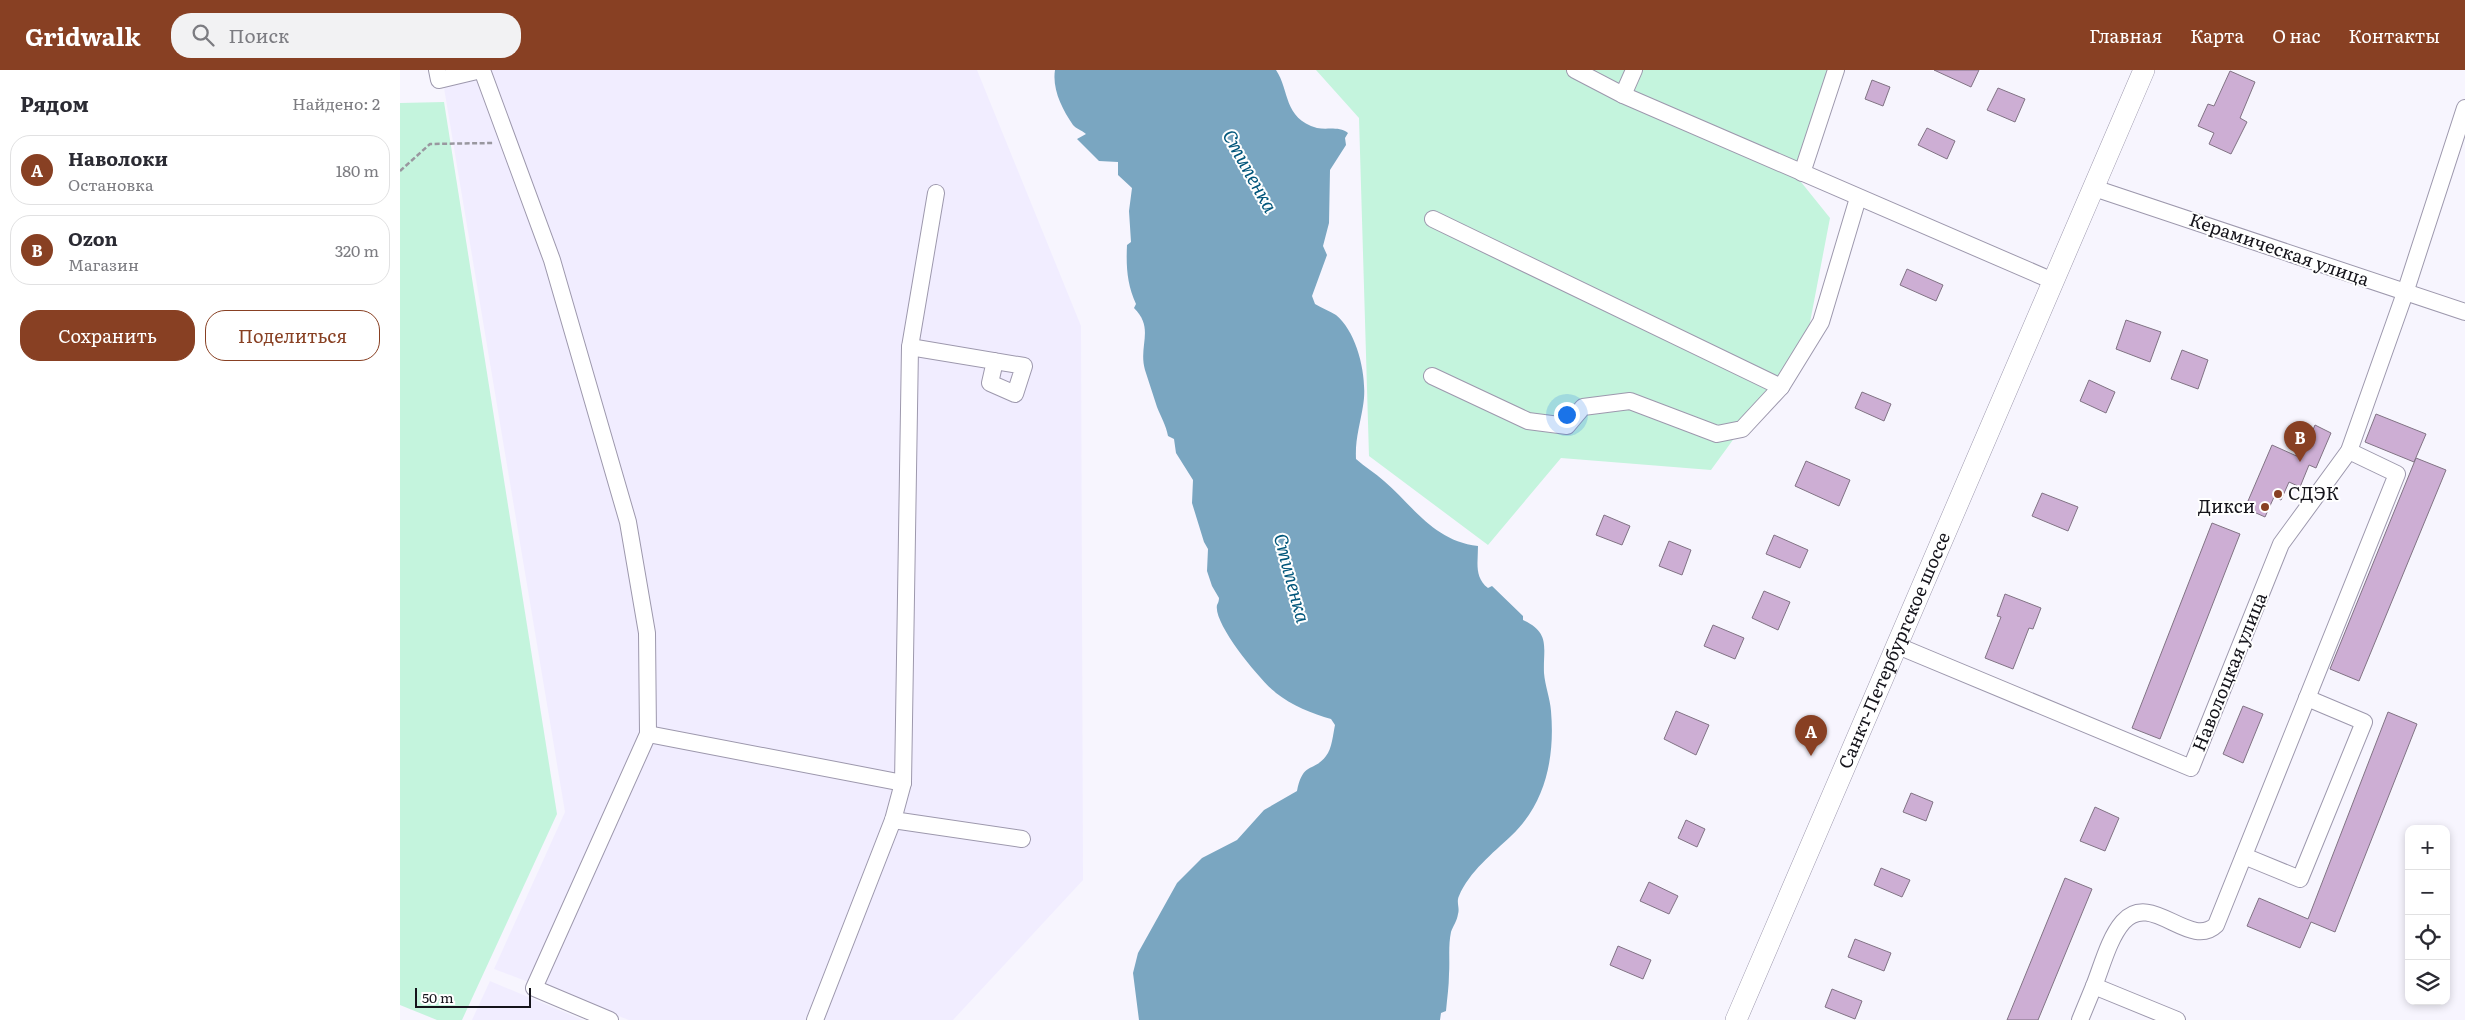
<!DOCTYPE html>
<html lang="ru">
<meta charset="utf-8">
<style>
:root{--surface:#fff;--page:#f2f2f3;--text:#2b2b33;--muted:#7c7c81;--line:#e1e1e2;--accent:#884023}
body{margin:0;font-family:Literata,serif;background:var(--page);color:var(--text)}
.controls{position:absolute;right:15px;bottom:15px;display:grid;overflow:hidden;border-radius:10px;box-shadow:0 2px 8px #0003}
.controls button{width:45px;height:45px;display:grid;place-items:center;padding:0;border:0;border-bottom:1px solid var(--line);background:var(--surface);color:var(--text);font:25px sans-serif}
.scale{position:absolute;left:15px;bottom:12px;width:116px;box-sizing:border-box;padding-left:5px;border:2px solid #15141b;border-top:0;font-size:14px;line-height:18px;white-space:nowrap;color:#15141b;-webkit-text-stroke:4px #fff;paint-order:stroke}
.you{position:absolute;left:1166px;top:344px;width:18px;height:18px;margin:-12px;border:4px solid #fff;border-radius:50%;background:#1a73e8;box-shadow:0 0 0 8px #1a73e833}
.badge{display:grid;place-items:center;width:32px;height:32px;border-radius:50%;background:var(--accent);color:#fff;font-size:16px;font-weight:700}
.pin{position:absolute;translate:-50% -41px;filter:drop-shadow(0 1px 2px #0008)}
.pin::after{content:'';position:absolute;top:26px;width:18px;height:15px;background:inherit;clip-path:polygon(0 0,100% 0,50% 100%)}
.list{margin:0;padding:0;list-style:none}
h2{display:flex;justify-content:space-between;align-items:center;height:65px;margin:0;padding:0 20px;font-size:21px}
h2 small{font-size:16px;font-weight:400;color:var(--muted)}
.list li{display:grid;grid-template-columns:32px 1fr auto;gap:15px;align-items:center;box-sizing:border-box;height:70px;margin:0 10px 10px;padding:0 10px;border:1px solid var(--line);border-radius:20px}
.list b{display:block;font-size:19px;white-space:nowrap}
.list p{margin:0;font-size:16px;white-space:nowrap;color:var(--muted)}
.list em{font-size:16px;font-style:normal;color:var(--muted)}
.actions{display:flex;gap:10px;padding:15px 20px}
.actions a{flex:1;padding:11px 0;border:1px solid var(--accent);border-radius:20px;text-align:center;font-size:18px;color:var(--accent)}
.actions .main{background:var(--accent);color:#fff}
.icon{flex:none;width:28px;height:28px;fill:none;stroke:currentColor;stroke-width:2;stroke-linecap:round;stroke-linejoin:round}
.map{position:relative;flex:none;width:2065px;height:950px;overflow:hidden}
header{display:flex;align-items:center;gap:30px;box-sizing:border-box;height:70px;padding:0 25px;background:var(--accent);color:#fff}
header strong{font-size:24px}
nav{display:flex;gap:28px;margin-inline-start:auto;font-size:18px}
.search{width:350px;height:45px;background:var(--page);display:flex;align-items:center;gap:12px;box-sizing:border-box;padding:0 18px;border-radius:20px;color:var(--muted);font-size:19px}
main{display:flex}
aside{flex:1;background:var(--surface)}
.map>svg:first-child{display:block}
</style>
<header>
<strong>Gridwalk</strong>
<div class="search"><svg class="icon" aria-label="search" viewBox="0 0 24 24"><circle cx="10" cy="10" r="6"/><path d="M15 15l6 6"/></svg>Поиск</div>
<nav><a>Главная</a><a>Карта</a><a>О нас</a><a>Контакты</a></nav>
</header>
<main>
<aside>
<h2>Рядом<small>Найдено: 2</small></h2>
<ul class="list">
<li><span class="badge">A</span><div><b>Наволоки</b><p>Остановка</p></div><em>180 m</em></li>
<li><span class="badge">B</span><div><b>Ozon</b><p>Магазин</p></div><em>320 m</em></li>
</ul>
<div class="actions"><a class="main">Сохранить</a><a>Поделиться</a></div>
</aside>
<div class="map">
<svg width="2065" height="950" viewBox="0 0 2065 950">
<rect width="100%" height="100%" fill="#f7f5fe"/>
<!-- built -->
<g fill="#f1edff">
<polygon points="41,0 577,0 681,256 683,810 553,950 229,950 94,899 165,742"/>
<polygon points="90,911 183,950 72,950"/>
</g>
<!-- green -->
<g fill="#c4f4dd">
<polygon points="916,0 1432,0 1397,107 1430,148 1407,268 1311,400 1161,388 1088,475 969,386 959,48"/>
<polygon points="44,32 157,744 62,950 37,950 0,935 0,33"/>
</g>
<!-- water -->
<path fill="#7aa6c1" d="M 655,0 L 876,0 C 890,21 883,48 917,58 C 927,60 939,56 948,63 L 945,68 L 946,75 L 930,100 L 929,153 L 923,176 L 927,185 L 912,226 L 915,234 C 921,238 930,241 936,245 C 958,263 968,309 963,336 C 960,355 955,369 956,389 C 965,397 975,403 984,411 C 1014,437 1034,471 1078,476 C 1078,492 1074,507 1088,518 L 1092,516 L 1123,546 L 1123,550 C 1151,563 1143,577 1144,603 C 1145,616 1150,628 1151,641 C 1155,687 1146,733 1111,766 C 1093,783 1069,802 1059,826 C 1056,832 1060,838 1058,844 C 1057,851 1053,856 1051,862 C 1048,876 1050,890 1049,904 C 1049,916 1047,929 1046,941 L 1041,943 L 1040,950 L 739,950 L 733,903 L 738,883 L 777,813 L 802,788 L 837,770 L 864,740 L 897,721 C 903,691 913,703 926,686 C 932,679 933,664 935,655 L 931,649 C 913,644 891,635 876,623 C 861,611 813,554 817,535 C 818,533 819,531 819,528 L 812,516 L 807,501 L 808,479 L 804,472 L 792,433 L 793,410 L 776,383 L 774,369 L 768,366 C 766,355 761,347 757,337 C 753,325 749,312 745,300 C 738,275 755,259 734,238 L 736,234 C 727,214 726,197 727,175 L 731,172 L 729,141 L 732,118 L 718,105 L 718,92 L 699,91 L 677,69 L 686,64 C 682,60 676,59 673,55 C 662,39 652,19 655,0 Z"/>
<!-- building -->
<g fill="#cdaed4" stroke="#817384">
<polygon points="1534,0 1579,0 1571,17"/>
<polygon points="1830,1 1855,12 1840,48 1847,52 1831,84 1809,74 1814,63 1798,56 1808,34 1814,36"/>
<polygon points="1472,10 1490,17 1483,36 1465,29"/>
<polygon points="1598,18 1625,29 1615,52 1587,40"/>
<polygon points="1527,58 1555,71 1547,89 1518,75"/>
<polygon points="1507,199 1543,215 1536,231 1500,215"/>
<polygon points="1726,250 1761,262 1750,292 1716,279"/>
<polygon points="1782,280 1808,290 1798,319 1771,309"/>
<polygon points="1689,310 1715,322 1706,343 1680,331"/>
<polygon points="1462,322 1491,334 1484,351 1455,338"/>
<polygon points="1976,344 2026,364 2014,392 1965,372"/>
<polygon points="1915,355 1931,363 1916,398 1909,395 1900,417 1889,412 1881,430 1874,427 1865,447 1845,438 1872,375 1901,388"/>
<polygon points="2016,388 2046,400 1959,611 1930,599"/>
<polygon points="1406,391 1450,410 1439,436 1395,416"/>
<polygon points="1642,423 1678,437 1668,461 1632,446"/>
<polygon points="1204,445 1230,456 1222,475 1196,465"/>
<polygon points="1812,453 1840,464 1760,669 1732,658"/>
<polygon points="1374,465 1408,480 1400,498 1366,484"/>
<polygon points="1269,471 1291,480 1282,505 1259,496"/>
<polygon points="1364,521 1390,532 1378,560 1352,548"/>
<polygon points="1605,524 1641,538 1633,559 1629,558 1613,599 1585,588 1601,547 1597,546"/>
<polygon points="1313,555 1344,568 1335,589 1304,576"/>
<polygon points="1843,636 1863,644 1843,693 1823,684"/>
<polygon points="1276,641 1309,655 1296,685 1264,669"/>
<polygon points="1988,642 2017,654 1935,862 1911,852 1900,878 1847,856 1859,828 1908,849"/>
<polygon points="1511,723 1533,732 1526,751 1503,742"/>
<polygon points="1695,737 1719,748 1705,781 1680,771"/>
<polygon points="1286,750 1305,759 1297,777 1278,768"/>
<polygon points="1481,798 1510,810 1502,827 1474,815"/>
<polygon points="1665,808 1692,819 1638,950 1607,950"/>
<polygon points="1249,812 1278,826 1269,844 1240,831"/>
<polygon points="1455,869 1491,883 1484,901 1448,887"/>
<polygon points="1218,876 1251,890 1243,909 1210,895"/>
<polygon points="1432,919 1462,931 1455,949 1425,937"/>
</g>
<g fill="none" stroke-linecap="round" stroke-linejoin="round">
<defs>
<g id="minor">
<polyline points="37,0 39,10 81,0"/>
<polyline points="82,0 152,190 228,452 247,563 248,664 134,918 210,950"/>
<polyline points="1175,0 1223,25 1653,211"/>
<polyline points="1223,25 1234,0"/>
<polyline points="1402,103 1436,0"/>
<polyline points="1694,118 2065,242"/>
<polyline points="1033,149 1381,317"/>
<polyline points="510,277 624,296 615,324 590,313 595,291"/>
<polyline points="1032,306 1128,351 1167,356 1183,337 1230,331 1317,364 1342,359 1381,317 1421,252 1458,128"/>
<polyline points="1498,576 1791,698 1881,474 1949,381 2005,223 2065,38"/>
<polyline points="248,664 503,713"/>
<polyline points="493,750 622,769"/>
<polyline points="1844,786 1900,809 1964,652 1907,628"/>
<path d="M 1694,916 C 1702,896 1709,868 1723,852 C 1751,820 1790,880 1816,855 L 1997,404 L 1949,381"/>
<polyline points="415,950 493,750 503,713 510,277 536,123"/>
<polyline points="1680,950 1694,916 1777,950"/>
</g>
<g id="major">
<path id="s1" d="M 1336,950 L 1744,0"/>
</g>
</defs>
<!-- minor casing -->
<use href="#minor" stroke="#9d98ad" stroke-width="18"/>
<!-- major casing -->
<use href="#major" stroke="#9d98ad" stroke-width="22"/>
<!-- path -->
<polyline stroke="#99979f" stroke-width="2.5" stroke-dasharray="5 2.5" stroke-linecap="butt" points="0,101 30,74 93,73"/>
<!-- minor -->
<use href="#minor" stroke="#fff" stroke-width="16"/>
<!-- major -->
<use href="#major" stroke="#fff" stroke-width="21"/>
</g>
<!-- markers -->
<g fill="#884023" stroke="#fff" stroke-width="2">
<circle cx="1878" cy="424" r="5"/>
<circle cx="1865" cy="437" r="5"/>
</g>
<g text-anchor="middle" stroke-width="4" stroke-linejoin="round" paint-order="stroke">
<!-- street labels -->
<g font-size="18" fill="#15141b" stroke="#fff">
<text transform="translate(1879 180) rotate(19)" y="6">Керамическая улица</text>
<text dy="6" stroke="none"><textPath href="#s1" startOffset="402">Санкт-Петербургское шоссе</textPath></text>
<text transform="translate(1830 602) rotate(-68)" y="6">Наволоцкая улица</text>
</g>
<!-- poi labels -->
<g font-size="18" fill="#15141b" stroke="#fff" text-anchor="start">
<text x="1888" y="430">СДЭК</text>
<text x="1855" y="443" text-anchor="end">Дикси</text>
</g>
<!-- water labels -->
<g font-size="19" font-style="italic" fill="#01567b" stroke="#fff">
<text transform="translate(850 101) rotate(61)" y="7">Стипенка</text>
<text transform="translate(892 508) rotate(75)" y="7">Стипенка</text>
</g>
</g>
</svg>
<div class="controls">
<button>+</button>
<button>−</button>
<button><svg class="icon" aria-label="locate" viewBox="0 0 24 24"><circle cx="12" cy="12" r="6"/><path d="M12 2v4M12 18v4M2 12h4M18 12h4"/></svg></button>
<button><svg class="icon" aria-label="layers" viewBox="0 0 24 24"><path d="M12 4l9 5-9 5-9-5zM3 14l9 5 9-5"/></svg></button>
</div>
<div class="scale">50 m</div>
<div class="you"></div>
<div class="pin badge" style="left:1411px;top:686px">A</div>
<div class="pin badge" style="left:1900px;top:392px">B</div>
</div>
</main>
